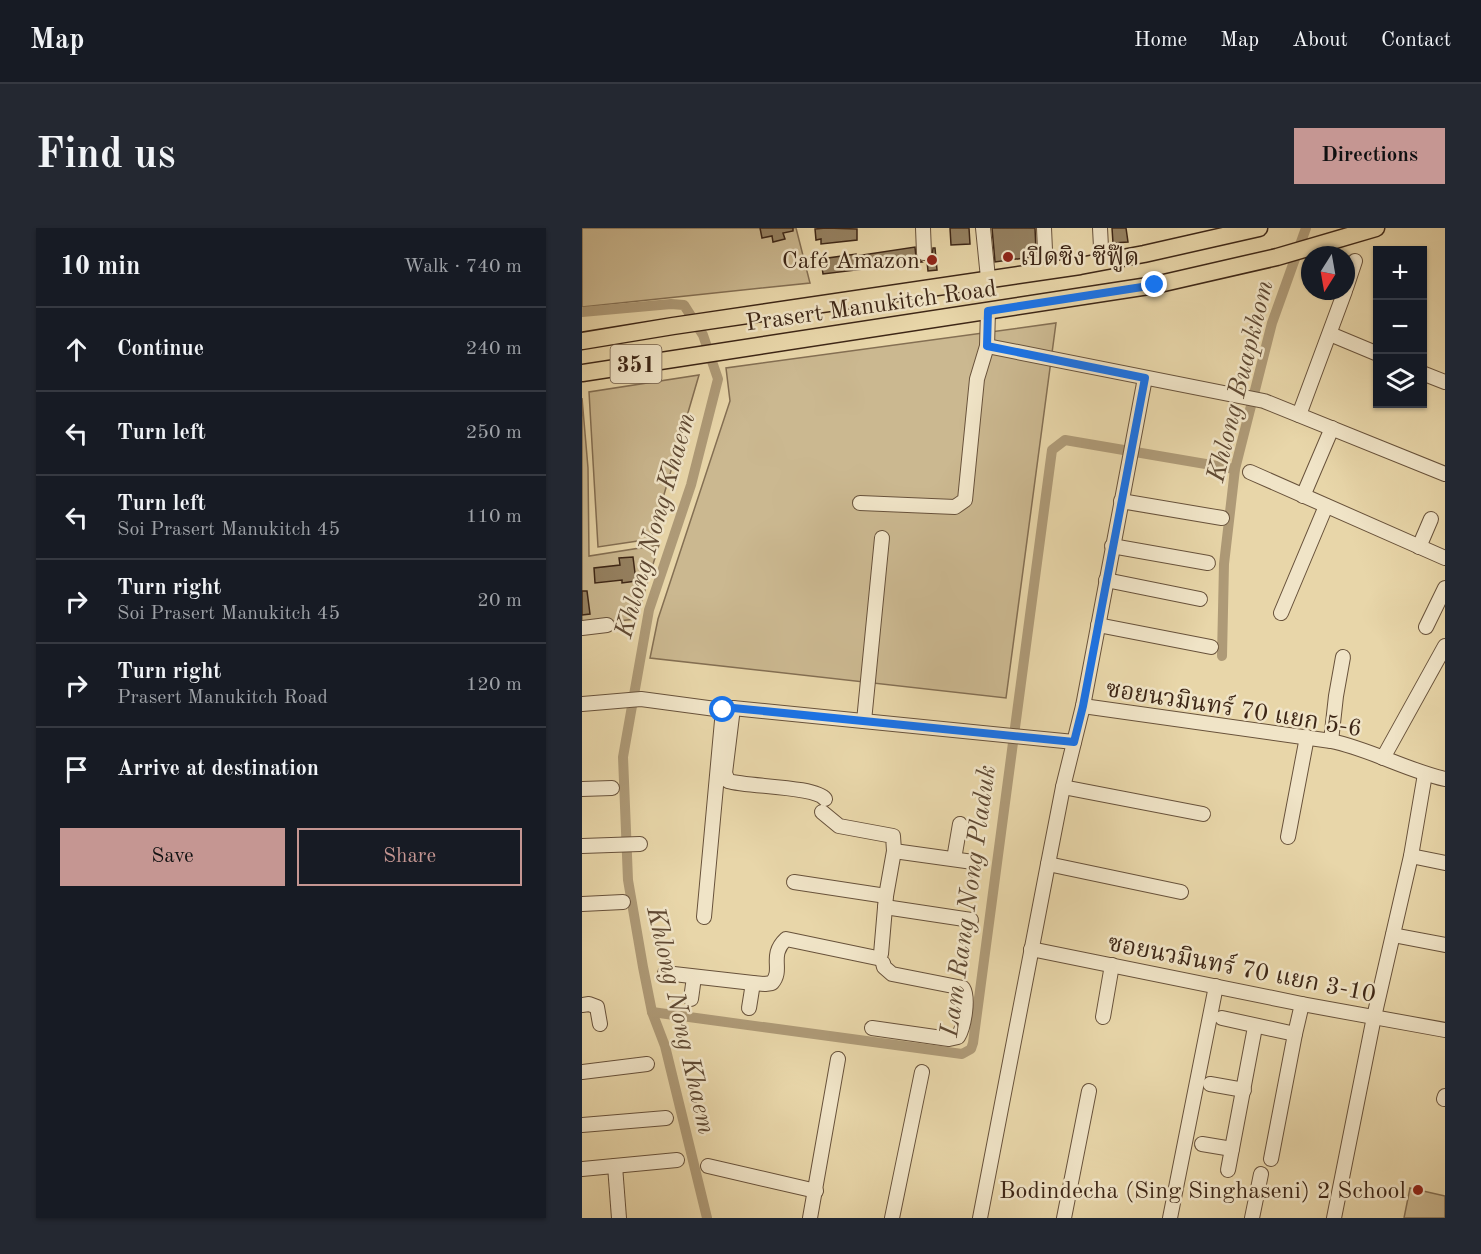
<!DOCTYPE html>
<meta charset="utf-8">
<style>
:root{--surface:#171b24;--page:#242831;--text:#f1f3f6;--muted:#9ea1a6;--line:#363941;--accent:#c59692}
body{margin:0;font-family:"Old Standard TT","Noto Serif Thai",serif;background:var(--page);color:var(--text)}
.controls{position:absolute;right:18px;top:18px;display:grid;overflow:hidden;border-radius:0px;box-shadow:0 2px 4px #0004}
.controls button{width:54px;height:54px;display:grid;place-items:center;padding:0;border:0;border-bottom:2px solid var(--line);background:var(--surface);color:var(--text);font:30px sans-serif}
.compass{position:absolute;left:719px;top:18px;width:54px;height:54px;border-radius:50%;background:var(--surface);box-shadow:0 2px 4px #0004;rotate:191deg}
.stop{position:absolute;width:18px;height:18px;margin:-14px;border:4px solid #1a73e8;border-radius:50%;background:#fff}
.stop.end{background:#1a73e8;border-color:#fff;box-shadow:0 2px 6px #0008}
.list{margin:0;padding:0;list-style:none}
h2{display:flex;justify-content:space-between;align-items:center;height:78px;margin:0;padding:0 24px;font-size:26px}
h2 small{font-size:20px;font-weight:400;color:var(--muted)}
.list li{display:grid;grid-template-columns:39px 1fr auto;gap:18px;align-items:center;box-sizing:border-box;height:84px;padding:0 24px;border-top:2px solid var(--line)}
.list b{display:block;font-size:22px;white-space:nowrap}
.list p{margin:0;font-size:20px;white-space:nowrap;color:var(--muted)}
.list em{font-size:20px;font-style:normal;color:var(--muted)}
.actions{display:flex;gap:12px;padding:18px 24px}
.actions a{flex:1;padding:14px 0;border:2px solid var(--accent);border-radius:0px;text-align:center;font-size:21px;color:var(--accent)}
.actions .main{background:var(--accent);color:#111}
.icon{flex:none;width:33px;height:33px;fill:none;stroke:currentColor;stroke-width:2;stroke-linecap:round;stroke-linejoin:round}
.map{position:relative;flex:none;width:863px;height:990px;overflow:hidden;border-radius:0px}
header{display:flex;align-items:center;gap:36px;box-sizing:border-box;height:84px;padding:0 30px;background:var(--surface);border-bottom:2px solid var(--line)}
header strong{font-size:28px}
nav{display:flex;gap:33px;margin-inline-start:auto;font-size:21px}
.intro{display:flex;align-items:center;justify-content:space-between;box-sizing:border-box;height:144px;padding:0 36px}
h1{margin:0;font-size:42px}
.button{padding:15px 27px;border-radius:0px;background:var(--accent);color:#111;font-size:21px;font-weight:700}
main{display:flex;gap:36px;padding:0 36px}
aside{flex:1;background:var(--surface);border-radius:0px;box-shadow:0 2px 4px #0004}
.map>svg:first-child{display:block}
</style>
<header>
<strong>Map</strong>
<nav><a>Home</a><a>Map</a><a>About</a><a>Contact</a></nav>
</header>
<div class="intro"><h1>Find us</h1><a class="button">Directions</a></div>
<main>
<aside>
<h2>10 min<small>Walk · 740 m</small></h2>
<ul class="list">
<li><svg class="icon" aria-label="ahead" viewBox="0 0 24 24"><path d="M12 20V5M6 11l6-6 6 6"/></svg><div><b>Continue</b></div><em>240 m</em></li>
<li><svg class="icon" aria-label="left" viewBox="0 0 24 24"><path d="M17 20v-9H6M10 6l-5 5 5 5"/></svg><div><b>Turn left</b></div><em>250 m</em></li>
<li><svg class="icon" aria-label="left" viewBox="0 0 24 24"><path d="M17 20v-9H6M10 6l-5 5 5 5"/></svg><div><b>Turn left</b><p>Soi Prasert Manukitch 45</p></div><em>110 m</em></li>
<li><svg class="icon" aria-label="right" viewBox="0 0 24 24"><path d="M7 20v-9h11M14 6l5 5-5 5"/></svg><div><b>Turn right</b><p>Soi Prasert Manukitch 45</p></div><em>20 m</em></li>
<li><svg class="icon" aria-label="right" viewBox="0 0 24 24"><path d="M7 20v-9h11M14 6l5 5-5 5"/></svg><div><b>Turn right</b><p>Prasert Manukitch Road</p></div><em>120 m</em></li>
<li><svg class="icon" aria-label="arrive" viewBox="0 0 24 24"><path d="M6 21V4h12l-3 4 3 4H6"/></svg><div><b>Arrive at destination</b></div></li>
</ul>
<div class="actions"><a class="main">Save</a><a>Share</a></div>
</aside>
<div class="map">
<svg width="863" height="990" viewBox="0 0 863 990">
<rect width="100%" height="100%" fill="#e8d6a9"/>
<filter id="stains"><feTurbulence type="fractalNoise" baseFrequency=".00333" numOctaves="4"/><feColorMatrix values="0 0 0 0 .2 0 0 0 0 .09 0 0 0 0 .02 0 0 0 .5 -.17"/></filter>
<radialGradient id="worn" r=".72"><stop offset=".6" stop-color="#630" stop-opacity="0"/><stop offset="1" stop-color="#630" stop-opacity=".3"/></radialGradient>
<!-- green -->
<g fill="#cbb890" stroke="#846f53" stroke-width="1.5">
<polygon points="0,0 214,0 228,55 0,79"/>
<polygon points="474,95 424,470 68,430 76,391 148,173 144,140"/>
<polygon points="117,147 69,311 16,319 7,164"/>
<polygon points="0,170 6,240 7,328 77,317 54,391 0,397"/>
<polygon points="828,960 863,968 863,990 822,990"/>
</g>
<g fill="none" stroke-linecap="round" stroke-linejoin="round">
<!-- canal -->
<g stroke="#ae9a77" stroke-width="10">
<polyline points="0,84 89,76 102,77 121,107 136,151 109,257 67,382 41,529 46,652 61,739 70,784 83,818 125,990"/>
<polyline points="640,428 642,336 653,241 690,95 724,0"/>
<polyline points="70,784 380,826 389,821 391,815 470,222 483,212 653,241"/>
</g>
</g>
<!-- building -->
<g fill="#968262" stroke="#3d2616" stroke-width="1.5">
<polygon points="178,0 211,0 211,3 201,5 203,11 191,14 190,8 180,10"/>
<polygon points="244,0 275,1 275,12 239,16 239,11 234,12 233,1"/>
<polygon points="368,0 387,0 388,16 369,17"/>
<polygon points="410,0 453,0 454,22 457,28 413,34"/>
<polygon points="530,0 544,0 546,14 531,15"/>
<polygon points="333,19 334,29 340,34 241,46 239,31 274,26 274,28"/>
<polygon points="351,20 353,20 355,42 346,43 345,33 350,29"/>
<polygon points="51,329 54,353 40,355 40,352 13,355 12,340 38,337 37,330"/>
<polygon points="0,363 5,363 8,386 0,387"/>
</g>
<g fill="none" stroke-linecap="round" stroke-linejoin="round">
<defs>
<g id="minor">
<polyline points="341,0 342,25"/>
<polyline points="401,0 406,50"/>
<polyline points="462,0 463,22"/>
<polyline points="518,0 519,19"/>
<polyline points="764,60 773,33"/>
<polyline points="748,106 796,126"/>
<polyline points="405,118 682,173 863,246"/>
<polyline points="840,145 863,154"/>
<polyline points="717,187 763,63"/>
<polyline points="668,244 863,330"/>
<polyline points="721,268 750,200"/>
<polyline points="539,273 640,290"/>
<polyline points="278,275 373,279 383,272 395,151 405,118 406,83"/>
<polyline points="530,318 626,335"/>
<polyline points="837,319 849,291"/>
<polyline points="524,352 618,371"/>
<polyline points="699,385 744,278"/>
<polyline points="516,397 629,419"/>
<polyline points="844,399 863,360"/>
<polyline points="0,400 25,397"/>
<polyline points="0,476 59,471 141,482 151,480 492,514"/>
<path d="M 501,478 L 749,513 C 788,521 824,542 863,551"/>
<path d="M 151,480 L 143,545 L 146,553 C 166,559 233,558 243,571"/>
<polyline points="282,493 300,310"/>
<polyline points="749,513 754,468 761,429"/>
<polyline points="801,530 863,418"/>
<polyline points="481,559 621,586"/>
<polyline points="0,561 30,560"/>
<polyline points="240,584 257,598 311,608 312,623 304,668 299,726"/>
<polyline points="706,609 725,509"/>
<polyline points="0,618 58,616"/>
<polyline points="312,623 391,634"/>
<polyline points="829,628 863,635"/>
<polyline points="372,631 378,596"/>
<polyline points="466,636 599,664"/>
<polyline points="212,654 304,668"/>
<polyline points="0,676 41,674"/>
<polyline points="303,679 389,692"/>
<polyline points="122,689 141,482"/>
<polyline points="811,707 863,717"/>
<polyline points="449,721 720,776 863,802"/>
<path d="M 83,745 L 171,755 L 183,756 L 190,755 C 202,741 186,728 204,711 L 295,730"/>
<polyline points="109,771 112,749"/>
<polyline points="0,777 7,776 15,779 18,796"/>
<polyline points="167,780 171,755"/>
<polyline points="521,789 530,737"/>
<polyline points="640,790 713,806 689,931"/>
<path d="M 290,800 L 367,811 L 376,809 C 382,799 387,770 381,760 L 310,746 L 302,739 L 301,735"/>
<polyline points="713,806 720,776"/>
<polyline points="0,844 65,836"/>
<polyline points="628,856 662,862"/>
<polyline points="862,871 863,868"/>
<polyline points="0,897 84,890"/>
<polyline points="620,916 650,921"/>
<polyline points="33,938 37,990"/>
<polyline points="126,938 234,963"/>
<polyline points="0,941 95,932"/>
<polyline points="646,942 673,799"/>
<polyline points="228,990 256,831"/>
<polyline points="310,990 340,844"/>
<polyline points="398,990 466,636 481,559 501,478 563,150"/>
<polyline points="482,990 507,863"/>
<polyline points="588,990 634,758"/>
<polyline points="670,990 679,946"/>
<polyline points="752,990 792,789 829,628 843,546"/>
</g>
<g id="major">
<polyline points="0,113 91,98 498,38 562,26 677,0"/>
<polyline points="0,145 573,57 695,29 794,0"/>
</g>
</defs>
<!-- minor casing -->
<use href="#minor" stroke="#68523b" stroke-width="16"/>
<!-- major casing -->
<use href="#major" stroke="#3d2616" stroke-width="19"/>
<!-- minor -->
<use href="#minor" stroke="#f0e4c7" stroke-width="14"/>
<!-- major -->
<use href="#major" stroke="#e8d6a9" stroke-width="16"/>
</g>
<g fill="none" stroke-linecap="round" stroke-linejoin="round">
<!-- route -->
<polyline stroke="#1a73e8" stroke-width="8" points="141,482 151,480 492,514 501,478 563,150 405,118 406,83 573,57"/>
</g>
<!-- markers -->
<g fill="#8f2418" stroke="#f0e4c7" stroke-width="2">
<circle cx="426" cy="29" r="6"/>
<circle cx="350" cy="32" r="6"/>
<circle cx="836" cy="962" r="6"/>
</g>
<g text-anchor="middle" stroke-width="5" stroke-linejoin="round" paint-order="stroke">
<!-- shield labels -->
<rect fill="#f0e4c7" stroke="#735f4b" stroke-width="1.5" x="28.5" y="117" width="51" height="38" rx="4.5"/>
<g font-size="22" font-weight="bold" fill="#3d2616">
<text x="54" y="144">351</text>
</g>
<!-- poi labels -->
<g font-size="24" fill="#3d2616" stroke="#f0e4c7" text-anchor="end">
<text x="438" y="37" text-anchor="start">เปิดซิง ซีฟู๊ด</text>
<text x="338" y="40">Café Amazon</text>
<text x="824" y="970">Bodindecha (Sing Singhaseni) 2 School</text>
</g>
<!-- street labels -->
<g font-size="24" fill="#3d2616" stroke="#f0e4c7">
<text transform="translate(289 77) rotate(-8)" y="8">Prasert Manukitch Road</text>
<text transform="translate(652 480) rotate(9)" y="8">ซอยนวมินทร์ 70 แยก 5-6</text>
<text transform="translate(660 740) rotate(11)" y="8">ซอยนวมินทร์ 70 แยก 3-10</text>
</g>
<!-- water labels -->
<g font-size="26" font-style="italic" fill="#5f4933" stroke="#f0e4c7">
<text transform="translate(657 153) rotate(-76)" y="9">Khlong Buapkhom</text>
<text transform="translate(72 297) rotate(-74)" y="9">Khlong Nong Khaem</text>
<text transform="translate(385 673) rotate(-82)" y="9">Lam Rang Nong Pladuk</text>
<text transform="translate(100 792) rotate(77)" y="9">Khlong Nong Khaem</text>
</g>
</g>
<rect width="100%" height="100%" filter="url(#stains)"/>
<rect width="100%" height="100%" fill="url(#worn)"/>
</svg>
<div class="controls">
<button>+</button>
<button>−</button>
<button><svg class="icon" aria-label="layers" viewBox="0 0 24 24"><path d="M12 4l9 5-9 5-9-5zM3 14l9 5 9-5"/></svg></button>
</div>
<svg class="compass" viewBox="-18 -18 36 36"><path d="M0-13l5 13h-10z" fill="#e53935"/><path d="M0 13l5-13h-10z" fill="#9ea1a6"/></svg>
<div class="stop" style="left:141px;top:482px"></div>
<div class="stop end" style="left:573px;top:57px"></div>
</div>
</main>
